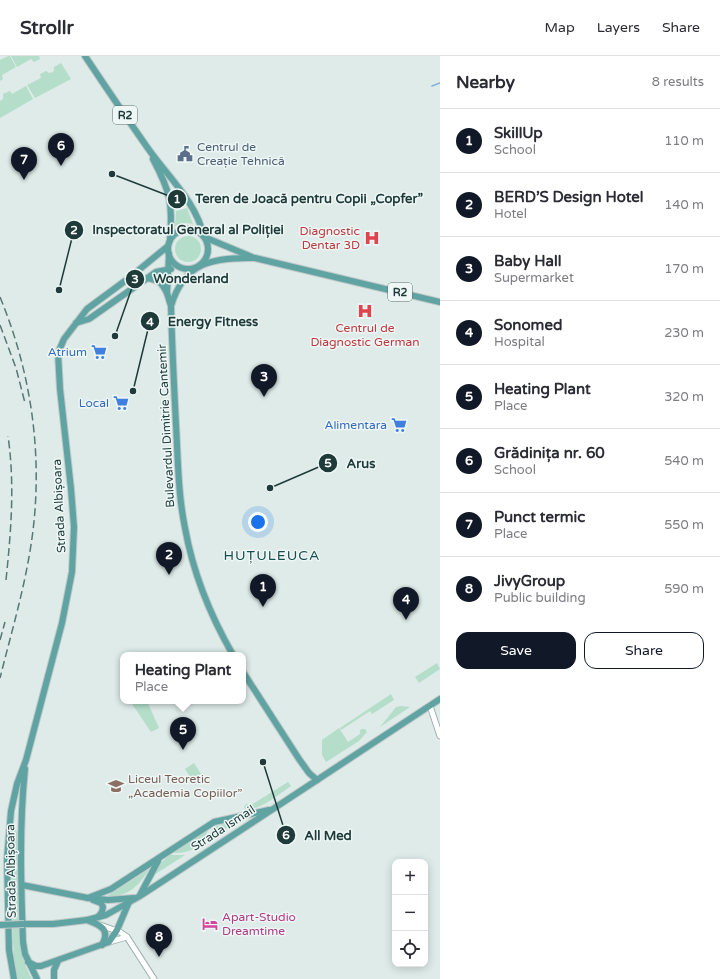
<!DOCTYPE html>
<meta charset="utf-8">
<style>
:root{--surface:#fff;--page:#f2f2f3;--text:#2b2b33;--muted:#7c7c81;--line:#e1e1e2;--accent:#111827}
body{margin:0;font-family:"Varela Round",sans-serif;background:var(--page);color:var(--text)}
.controls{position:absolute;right:12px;bottom:12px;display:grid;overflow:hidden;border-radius:8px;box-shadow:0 2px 10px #0003}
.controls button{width:36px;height:36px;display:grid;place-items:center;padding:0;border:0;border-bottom:1px solid var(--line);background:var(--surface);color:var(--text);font:20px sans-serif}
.you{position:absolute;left:258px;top:466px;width:14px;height:14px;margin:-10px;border:3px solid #fff;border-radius:50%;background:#1a73e8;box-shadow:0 0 0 6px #1a73e833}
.badge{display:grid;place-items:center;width:26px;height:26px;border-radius:50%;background:var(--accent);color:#fff;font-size:13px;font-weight:700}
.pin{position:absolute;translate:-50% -33px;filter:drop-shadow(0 1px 2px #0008)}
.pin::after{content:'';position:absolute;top:21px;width:14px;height:12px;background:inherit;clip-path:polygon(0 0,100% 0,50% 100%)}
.popup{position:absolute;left:120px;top:596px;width:126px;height:52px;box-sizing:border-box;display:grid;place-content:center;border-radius:8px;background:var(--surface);filter:drop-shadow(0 1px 3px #0005);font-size:13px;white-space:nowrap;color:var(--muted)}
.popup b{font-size:15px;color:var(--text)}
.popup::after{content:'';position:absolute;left:50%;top:100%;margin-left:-8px;border:8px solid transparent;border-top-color:var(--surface)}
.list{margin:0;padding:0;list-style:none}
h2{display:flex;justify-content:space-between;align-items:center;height:52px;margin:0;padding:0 16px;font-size:17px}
h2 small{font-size:13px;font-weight:400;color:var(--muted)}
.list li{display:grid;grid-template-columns:26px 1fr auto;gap:12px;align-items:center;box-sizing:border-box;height:64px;padding:0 16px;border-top:1px solid var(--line)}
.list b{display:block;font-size:15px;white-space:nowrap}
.list p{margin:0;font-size:13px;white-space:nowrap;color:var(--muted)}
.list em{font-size:13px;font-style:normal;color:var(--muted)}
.actions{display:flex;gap:8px;padding:12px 16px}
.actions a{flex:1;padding:9px 0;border:1px solid var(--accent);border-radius:12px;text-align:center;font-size:14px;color:var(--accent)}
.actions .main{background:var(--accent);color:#fff}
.icon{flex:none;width:22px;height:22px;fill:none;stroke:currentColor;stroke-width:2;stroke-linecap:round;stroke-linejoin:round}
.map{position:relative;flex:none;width:440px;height:923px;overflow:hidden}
header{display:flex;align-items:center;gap:24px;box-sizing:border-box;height:56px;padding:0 20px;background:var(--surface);border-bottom:1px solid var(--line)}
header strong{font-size:19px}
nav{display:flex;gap:22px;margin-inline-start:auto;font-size:14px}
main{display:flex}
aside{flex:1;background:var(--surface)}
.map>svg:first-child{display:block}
</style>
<header>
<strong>Strollr</strong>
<nav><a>Map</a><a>Layers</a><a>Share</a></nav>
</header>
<main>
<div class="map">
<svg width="440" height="923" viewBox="0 0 440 923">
<rect width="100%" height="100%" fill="#deebe8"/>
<!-- green -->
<g fill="#b4deca">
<polygon points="8,0 10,0 16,11 2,19 3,23 0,25 0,4"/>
<polygon points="11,0 39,0 40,3 34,6 31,3 17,11"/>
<polygon points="61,7 71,23 35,42 27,29 41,22 40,18 46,15 49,17 53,16 54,14 54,11"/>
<polygon points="26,30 33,43 0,62 0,45 3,43 3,38 10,35 12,38"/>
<polygon points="187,152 193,168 186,167 175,170 176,155"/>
<circle cx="188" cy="193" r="13"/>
<polygon points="437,607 440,613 419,627 415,621"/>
<polygon points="391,638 394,644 372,658 370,655 341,674 340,672"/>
<polygon points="130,645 147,645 159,672 151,676"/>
<polygon points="401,650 410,651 380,671 396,651"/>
<polygon points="339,672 348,686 360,678 360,675 361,673 365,673 367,676 359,685 326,706 322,699 322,684"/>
<polygon points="194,707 201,718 199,720 201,724 195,729 185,713"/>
<path d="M 288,726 L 291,730 C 281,737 256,757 245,753 L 244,751 L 246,748 L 251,749 Z"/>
<polygon points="235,765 236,766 204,787 214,771"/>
<path d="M 209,773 C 199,790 194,797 173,797 Z"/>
<polygon points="16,774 18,778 18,809 12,809 13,778 14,775"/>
<polygon points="169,799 185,799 154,819 162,806"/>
<path d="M 15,812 L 19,815 C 19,848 14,893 32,923 L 18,923 L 14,901 L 13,886 L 12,815 Z"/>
<path d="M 149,813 C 140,829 127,842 107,840 Z"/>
</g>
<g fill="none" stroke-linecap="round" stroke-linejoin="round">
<!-- stream -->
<polyline stroke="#81b3d5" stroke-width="1.5" points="432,30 440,27"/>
<defs>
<g id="minor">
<polyline points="430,650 440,680"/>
<polyline points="100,869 120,876 127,881 154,923"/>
<polyline points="109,886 127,881"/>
</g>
<g id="major">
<path d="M 85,0 C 105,30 126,61 147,91 C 167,120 196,145 204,181 L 252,201"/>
<path d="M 153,103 C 170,135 173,147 170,184"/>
<circle cx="188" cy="193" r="20"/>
<path d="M 169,198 L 167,237 L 171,250 C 172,290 174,329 176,369 C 178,403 178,438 185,472 C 193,517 210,559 233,599"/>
<path d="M 148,222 C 160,225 161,226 167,237"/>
<path d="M 171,250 C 184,206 213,201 255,202 L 440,246"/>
<polyline points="76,267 89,263 156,216 171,213"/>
<polyline points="243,616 299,703 309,717 317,724"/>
<path d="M 25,713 C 19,771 21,829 23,886 L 25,898 L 37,923"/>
<polyline points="22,829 88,842 108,844 134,842"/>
<polyline points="140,839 158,805"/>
<polyline points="88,842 111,833 214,766 269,754"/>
<polyline points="93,844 101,847 103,851 102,856 98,861"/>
<path d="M 87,864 C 100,869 111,873 102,889"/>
<polyline points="24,868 53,868 87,864 106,859 115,854 140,840 273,753 440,643"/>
<polyline points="28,906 36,910 41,910 109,886 117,874 129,846"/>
<polyline points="14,923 9,894 7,803 11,755 17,728 26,704 62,567 72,516 74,471 71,433 60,333 58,297 64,283 87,253 129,222 168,190"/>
<polyline points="54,923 54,914 58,905"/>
</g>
</defs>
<!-- minor casing -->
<use href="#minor" stroke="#a1b3b0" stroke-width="7"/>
<!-- major casing -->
<use href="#major" stroke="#c0c8c8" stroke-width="8"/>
<!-- minor -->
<use href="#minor" stroke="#fff" stroke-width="5"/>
<!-- major -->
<use href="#major" stroke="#5fa4a3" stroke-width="6"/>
<!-- rail -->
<g stroke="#587777" stroke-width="1.5" stroke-dasharray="8 4" stroke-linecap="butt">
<path d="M 0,241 C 34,323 45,413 29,501 C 22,541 10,582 0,622"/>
<polyline points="0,269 16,312 25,347"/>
<path d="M 6,524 C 11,475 15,429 8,380"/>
<polyline points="0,584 5,566"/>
</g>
<defs>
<polyline id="major-bridge" points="0,869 24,868"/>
</defs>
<!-- major-bridge casing -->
<use href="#major-bridge" stroke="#c0c8c8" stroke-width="8" stroke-linecap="butt"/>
<!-- major-bridge -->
<use href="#major-bridge" stroke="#5fa4a3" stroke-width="6"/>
</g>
<!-- icons -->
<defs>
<symbol id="civic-bare" viewBox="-9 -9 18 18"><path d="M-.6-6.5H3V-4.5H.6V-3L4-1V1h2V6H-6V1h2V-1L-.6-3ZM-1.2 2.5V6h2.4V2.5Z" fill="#5c6f8a" stroke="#eef7f5" stroke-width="2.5" paint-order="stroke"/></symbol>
<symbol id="hospital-bare" viewBox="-9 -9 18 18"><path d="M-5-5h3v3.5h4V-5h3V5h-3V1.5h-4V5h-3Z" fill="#e0444e" stroke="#eef7f5" stroke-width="2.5" paint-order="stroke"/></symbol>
<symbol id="supermarket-bare" viewBox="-9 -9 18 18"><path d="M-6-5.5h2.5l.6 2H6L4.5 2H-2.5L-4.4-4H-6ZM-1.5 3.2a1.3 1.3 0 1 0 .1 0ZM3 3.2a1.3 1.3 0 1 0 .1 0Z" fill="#3f7fe0" stroke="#eef7f5" stroke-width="2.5" paint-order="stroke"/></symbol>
<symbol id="school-bare" viewBox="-9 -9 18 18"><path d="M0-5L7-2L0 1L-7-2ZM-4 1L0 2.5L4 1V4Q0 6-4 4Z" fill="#8d6e63" stroke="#eef7f5" stroke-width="2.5" paint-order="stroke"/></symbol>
<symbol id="hotel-bare" viewBox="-9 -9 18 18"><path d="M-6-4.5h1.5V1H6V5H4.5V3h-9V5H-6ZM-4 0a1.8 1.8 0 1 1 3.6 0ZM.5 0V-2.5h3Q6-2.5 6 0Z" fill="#d1479c" stroke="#eef7f5" stroke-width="2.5" paint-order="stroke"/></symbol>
</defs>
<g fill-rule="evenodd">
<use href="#civic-bare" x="174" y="87" width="22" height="22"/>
<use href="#hospital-bare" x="361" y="171" width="22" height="22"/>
<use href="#hospital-bare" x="354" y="244" width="22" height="22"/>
<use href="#supermarket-bare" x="88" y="285" width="22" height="22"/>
<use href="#supermarket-bare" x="110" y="336" width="22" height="22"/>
<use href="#supermarket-bare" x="388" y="358" width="22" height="22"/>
<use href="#school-bare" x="105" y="719" width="22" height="22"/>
<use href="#hotel-bare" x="199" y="857" width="22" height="22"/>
</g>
<g text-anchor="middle" stroke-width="3" stroke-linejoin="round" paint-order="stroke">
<!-- shield labels -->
<g fill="#eef7f5" stroke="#5c7372" stroke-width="1">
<rect x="113" y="50" width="24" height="18" rx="3"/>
<rect x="388" y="227" width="24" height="18" rx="3"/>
</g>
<g font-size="11" font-weight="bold" fill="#1e3b3a">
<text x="125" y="63">R2</text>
<text x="400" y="240">R2</text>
</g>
<!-- service labels -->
<g font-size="12" fill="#4e5e75" stroke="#eef7f5" text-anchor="start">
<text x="197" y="95">Centrul de<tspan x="197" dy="14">Creație Tehnică</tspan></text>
</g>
<!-- health labels -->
<g font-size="12" fill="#be3a42" stroke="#eef7f5" text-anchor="end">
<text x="360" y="179">Diagnostic<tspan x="360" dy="14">Dentar 3D</tspan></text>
<text x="365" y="276" text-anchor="middle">Centrul de<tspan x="365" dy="14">Diagnostic German</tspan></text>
</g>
<!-- shop labels -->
<g font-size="12" fill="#366cbe" stroke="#eef7f5" text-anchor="end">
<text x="87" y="300">Atrium</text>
<text x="109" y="351">Local</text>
<text x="387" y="373">Alimentara</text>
</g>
<!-- street labels -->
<g font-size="12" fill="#1e3b3a" stroke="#eef7f5">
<text transform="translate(166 370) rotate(-93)" y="4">Bulevardul Dimitrie Cantemir</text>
<text transform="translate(59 450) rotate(-93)" y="4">Strada Albișoara</text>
<text transform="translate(223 772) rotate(-33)" y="4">Strada Ismail</text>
<text transform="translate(11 815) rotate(-91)" y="4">Strada Albișoara</text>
</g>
<!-- education labels -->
<g font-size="12" fill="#785e54" stroke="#eef7f5" text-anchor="start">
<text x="128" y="727">Liceul Teoretic<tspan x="128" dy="14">„Academia Copiilor”</tspan></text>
</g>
<!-- hotel labels -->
<g font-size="12" fill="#b23c85" stroke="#eef7f5" text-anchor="start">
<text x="222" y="865">Apart-Studio<tspan x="222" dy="14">Dreamtime</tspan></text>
</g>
<!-- quarter labels -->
<g font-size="14" letter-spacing="1" fill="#194e4e" stroke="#eef7f5">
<text x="272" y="504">HUȚULEUCA</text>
</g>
</g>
<!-- callouts -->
<path fill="none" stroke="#1e3b3a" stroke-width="1.5" d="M112 118L177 143M59 234L74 174M115 280L135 223M133 335L150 265M270 432L328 407M263 706L286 779"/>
<g fill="#1e3b3a" stroke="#eef7f5" stroke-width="1.5">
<circle cx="112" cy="118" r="4"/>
<circle cx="59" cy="234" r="4"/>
<circle cx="115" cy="280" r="4"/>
<circle cx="133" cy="335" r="4"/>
<circle cx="270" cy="432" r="4"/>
<circle cx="263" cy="706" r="4"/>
<circle cx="177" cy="143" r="10"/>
<circle cx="74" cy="174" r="10"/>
<circle cx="135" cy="223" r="10"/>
<circle cx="150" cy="265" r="10"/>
<circle cx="328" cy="407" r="10"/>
<circle cx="286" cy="779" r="10"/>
</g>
<g font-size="12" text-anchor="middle" font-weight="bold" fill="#fff">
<text x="177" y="147">1</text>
<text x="74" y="178">2</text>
<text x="135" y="227">3</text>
<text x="150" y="270">4</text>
<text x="328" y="411">5</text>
<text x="286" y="783">6</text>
</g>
<g font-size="13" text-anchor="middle" font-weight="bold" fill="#1e3b3a" stroke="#eef7f5" stroke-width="3" stroke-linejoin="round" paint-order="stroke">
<text x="309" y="147">Teren de Joacă pentru Copii „Copfer”</text>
<text x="188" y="178">Inspectoratul General al Poliției</text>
<text x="191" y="227">Wonderland</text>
<text x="213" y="270">Energy Fitness</text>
<text x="361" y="412">Arus</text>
<text x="328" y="784">All Med</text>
</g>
</svg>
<div class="controls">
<button>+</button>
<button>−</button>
<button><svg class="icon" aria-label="locate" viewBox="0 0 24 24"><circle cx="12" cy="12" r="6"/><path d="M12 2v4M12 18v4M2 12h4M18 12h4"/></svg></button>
</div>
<div class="you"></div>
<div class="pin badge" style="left:263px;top:551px">1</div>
<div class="pin badge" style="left:169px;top:519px">2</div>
<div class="pin badge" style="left:264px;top:341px">3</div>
<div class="pin badge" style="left:406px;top:564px">4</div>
<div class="pin badge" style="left:183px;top:694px">5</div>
<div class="popup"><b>Heating Plant</b>Place</div>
<div class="pin badge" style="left:61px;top:110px">6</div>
<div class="pin badge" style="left:24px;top:124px">7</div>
<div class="pin badge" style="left:159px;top:901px">8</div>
</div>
<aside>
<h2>Nearby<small>8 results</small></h2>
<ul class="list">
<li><span class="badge">1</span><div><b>SkillUp</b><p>School</p></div><em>110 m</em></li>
<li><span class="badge">2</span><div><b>BERD’S Design Hotel</b><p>Hotel</p></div><em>140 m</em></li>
<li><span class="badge">3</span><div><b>Baby Hall</b><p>Supermarket</p></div><em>170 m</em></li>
<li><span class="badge">4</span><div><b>Sonomed</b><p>Hospital</p></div><em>230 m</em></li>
<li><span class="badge">5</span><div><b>Heating Plant</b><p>Place</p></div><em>320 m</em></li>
<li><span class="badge">6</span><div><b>Grădinița nr. 60</b><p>School</p></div><em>540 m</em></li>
<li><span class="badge">7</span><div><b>Punct termic</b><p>Place</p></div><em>550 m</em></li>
<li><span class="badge">8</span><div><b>JivyGroup</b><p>Public building</p></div><em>590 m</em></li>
</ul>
<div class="actions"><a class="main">Save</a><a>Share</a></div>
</aside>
</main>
